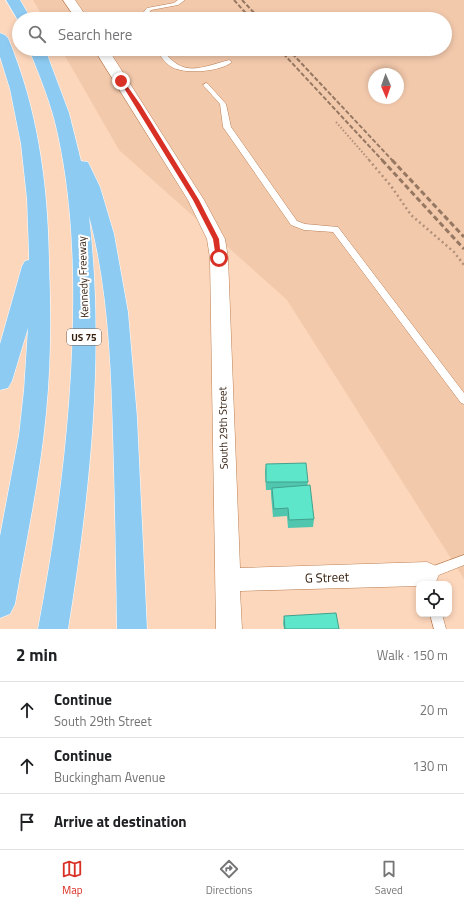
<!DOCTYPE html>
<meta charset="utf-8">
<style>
:root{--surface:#fff;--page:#f2f2f2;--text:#202124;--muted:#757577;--line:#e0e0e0;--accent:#d93025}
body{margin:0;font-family:"Titillium Web",sans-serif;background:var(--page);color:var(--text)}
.controls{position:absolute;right:12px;bottom:12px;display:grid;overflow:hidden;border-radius:8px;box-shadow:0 2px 6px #0003}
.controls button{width:36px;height:36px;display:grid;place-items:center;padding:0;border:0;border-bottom:1px solid var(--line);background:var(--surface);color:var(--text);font:20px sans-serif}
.compass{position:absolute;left:368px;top:68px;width:36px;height:36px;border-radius:50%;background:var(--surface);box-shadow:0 2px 6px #0003;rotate:178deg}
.stop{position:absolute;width:12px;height:12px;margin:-9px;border:3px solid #d93025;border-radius:50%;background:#fff}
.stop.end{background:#d93025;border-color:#fff;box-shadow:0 1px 4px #0008}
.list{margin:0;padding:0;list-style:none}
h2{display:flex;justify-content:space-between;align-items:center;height:52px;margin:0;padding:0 16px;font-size:17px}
h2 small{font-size:13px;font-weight:400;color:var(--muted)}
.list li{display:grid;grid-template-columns:26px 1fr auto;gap:12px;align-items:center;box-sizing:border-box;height:56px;padding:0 16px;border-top:1px solid var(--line)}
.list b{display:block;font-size:15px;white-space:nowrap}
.list p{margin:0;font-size:13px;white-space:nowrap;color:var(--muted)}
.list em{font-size:13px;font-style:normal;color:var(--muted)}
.icon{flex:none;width:22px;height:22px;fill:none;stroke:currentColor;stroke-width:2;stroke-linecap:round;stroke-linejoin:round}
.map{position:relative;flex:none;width:464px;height:629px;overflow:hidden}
.search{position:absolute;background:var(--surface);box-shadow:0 2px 6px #0003;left:12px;right:12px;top:12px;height:44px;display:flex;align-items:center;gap:10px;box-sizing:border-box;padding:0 14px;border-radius:22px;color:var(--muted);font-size:15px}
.sheet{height:220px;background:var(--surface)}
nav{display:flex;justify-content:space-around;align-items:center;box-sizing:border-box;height:56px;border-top:1px solid var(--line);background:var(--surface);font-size:11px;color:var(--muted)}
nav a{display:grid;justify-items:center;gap:2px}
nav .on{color:var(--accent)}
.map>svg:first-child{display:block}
</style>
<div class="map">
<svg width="464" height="629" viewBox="0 0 464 629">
<rect width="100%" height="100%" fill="#fdd7bc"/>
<!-- built -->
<path fill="#f3c9ac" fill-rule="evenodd" d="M 33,0 L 464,0 L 464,579 L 287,300 L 119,150 L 61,49 L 445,49 L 445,19 L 44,19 ZM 374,74 L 398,74 L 398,98 L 374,98 Z"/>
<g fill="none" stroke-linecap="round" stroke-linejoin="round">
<defs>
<g id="service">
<polygon points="178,0 185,0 178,5 151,10 144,19 138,19 147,8 174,3"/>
<path d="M 156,49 L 162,49 C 183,78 199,68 229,60 L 232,62 C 220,72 183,75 170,66 C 164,62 160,55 156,49 Z"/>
<polygon points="206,83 208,84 226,104 231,127 297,221 305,224 338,227 464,393 464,404 461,403 333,232 304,230 291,225 223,127 220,104 203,85"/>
<polygon points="464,555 464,565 434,577 436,584 424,584 421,574 423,570"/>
<polygon points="430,614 442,614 446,629 434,629"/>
</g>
<g id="minor">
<polygon points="63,0 75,0 88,19 76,19"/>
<polygon points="94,49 108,49 204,200 225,239 228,258 240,568 427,562 436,566 439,574 436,582 419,584 419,586 240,591 242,629 216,629 210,258 207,239 188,200"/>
</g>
<g id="motorway">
<polygon points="6,0 20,0 31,19 19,19 19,22"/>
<path d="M 0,33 L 5,35 L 8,38 C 38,110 48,185 49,262 C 51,313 51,363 46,413 C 40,477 26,541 15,604 L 10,614 L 0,618 L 0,536 L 19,435 L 24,390 L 28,328 L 12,381 L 8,388 L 0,390 L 0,344 L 22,266 L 25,261 L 29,260 L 29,254 L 27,199 L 21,144 L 10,89 L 0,57 Z"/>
<path d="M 29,49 L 45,49 L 69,113 L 81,161 L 88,162 L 100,187 L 114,234 L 128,312 L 137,417 L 147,629 L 117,629 C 116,564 115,500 113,435 C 111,362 108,287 89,216 C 105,353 90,493 68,629 L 38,629 C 60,512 75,394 73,275 C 72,228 68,181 58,135 C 52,105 40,77 29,49 Z"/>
</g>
</defs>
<!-- service casing -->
<use href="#service" stroke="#ba7f53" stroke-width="1"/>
<!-- minor casing -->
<use href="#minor" stroke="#ba7f53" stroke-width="1"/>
<!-- motorway casing -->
<use href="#motorway" stroke="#fff" stroke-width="1"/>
<!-- path-far1 -->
<polyline stroke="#b09078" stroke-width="2" stroke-dasharray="1.5 2" stroke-linecap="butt" points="336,122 370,161"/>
<!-- path -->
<polyline stroke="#b09078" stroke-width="2.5" stroke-dasharray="2 3" stroke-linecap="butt" points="369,160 391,186 411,215 454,252 464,265"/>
<!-- service -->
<use href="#service" fill="#fff" fill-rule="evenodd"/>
<!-- minor -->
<use href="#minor" fill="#fff" fill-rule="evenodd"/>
<!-- motorway -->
<use href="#motorway" fill="#8ecbf3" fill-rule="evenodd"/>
<!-- rail-far1 -->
<g stroke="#967862" stroke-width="2" stroke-dasharray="4.5 2" stroke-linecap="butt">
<polyline points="234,0 251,19"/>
<polyline points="242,0 260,19"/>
<polyline points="279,49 383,161"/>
<polyline points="288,49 393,161"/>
</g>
<!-- rail -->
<g stroke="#967862" stroke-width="3" stroke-dasharray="5.5 3" stroke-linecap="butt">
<polyline points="382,160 464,249"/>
<polyline points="392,160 464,237"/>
</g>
</g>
<!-- wall -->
<g fill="#51c6ae">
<polygon points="266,464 308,482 307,486 314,519 313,527 288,528 287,516 273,517 271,495 271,490 266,490 265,472"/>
<polygon points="284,616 339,629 284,629 283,623"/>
</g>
<!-- building -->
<g fill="#5ee6ca" stroke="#42a18d">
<polygon points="306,463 308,482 266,482 266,464"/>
<polygon points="310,485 314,519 289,520 288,508 274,509 272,488"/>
<polygon points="336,613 339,629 285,629 284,616"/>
</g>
<!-- route -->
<polygon fill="#d93025" points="119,80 123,80 140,104 199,200 219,239 221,259 216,258 213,239 193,200"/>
<g text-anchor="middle" stroke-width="4" stroke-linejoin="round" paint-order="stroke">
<!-- shield labels -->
<rect fill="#fff" stroke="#705f53" stroke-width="1" x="67" y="329" width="34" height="16" rx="3"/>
<g font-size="10" font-weight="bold" fill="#321b09">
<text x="84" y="341">US 75</text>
</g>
<!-- street labels -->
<g font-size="11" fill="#321b09" stroke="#fff">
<text transform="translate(83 277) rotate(-92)" y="4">Kennedy Freeway</text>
<text transform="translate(223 428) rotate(-91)" y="4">South 29th Street</text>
</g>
<!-- near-street labels -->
<g font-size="13" fill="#321b09" stroke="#fff">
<text transform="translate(327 577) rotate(-2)" y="5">G Street</text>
</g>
</g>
</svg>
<div class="controls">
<button><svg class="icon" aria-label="locate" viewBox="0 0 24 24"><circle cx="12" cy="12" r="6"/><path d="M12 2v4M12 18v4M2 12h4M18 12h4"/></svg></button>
</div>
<svg class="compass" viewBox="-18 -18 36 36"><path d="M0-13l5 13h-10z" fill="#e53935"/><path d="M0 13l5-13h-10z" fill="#757577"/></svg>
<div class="stop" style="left:219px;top:258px"></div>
<div class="stop end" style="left:121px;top:81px"></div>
<div class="search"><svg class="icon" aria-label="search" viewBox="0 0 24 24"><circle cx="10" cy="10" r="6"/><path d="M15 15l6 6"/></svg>Search here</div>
</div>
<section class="sheet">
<h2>2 min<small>Walk · 150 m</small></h2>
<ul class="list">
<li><svg class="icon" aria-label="ahead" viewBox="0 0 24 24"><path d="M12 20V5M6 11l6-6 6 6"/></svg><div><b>Continue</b><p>South 29th Street</p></div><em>20 m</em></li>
<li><svg class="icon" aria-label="ahead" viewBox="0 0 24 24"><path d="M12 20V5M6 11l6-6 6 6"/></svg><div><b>Continue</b><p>Buckingham Avenue</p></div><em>130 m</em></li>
<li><svg class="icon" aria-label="arrive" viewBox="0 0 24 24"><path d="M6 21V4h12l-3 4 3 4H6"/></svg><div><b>Arrive at destination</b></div></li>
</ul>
</section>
<nav>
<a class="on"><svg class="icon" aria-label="map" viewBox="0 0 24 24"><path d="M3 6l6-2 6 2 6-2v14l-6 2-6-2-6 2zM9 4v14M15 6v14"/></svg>Map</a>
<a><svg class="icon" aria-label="directions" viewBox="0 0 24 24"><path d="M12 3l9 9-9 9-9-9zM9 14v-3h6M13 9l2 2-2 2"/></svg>Directions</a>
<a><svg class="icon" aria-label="saved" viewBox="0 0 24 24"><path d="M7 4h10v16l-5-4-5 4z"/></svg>Saved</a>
</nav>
